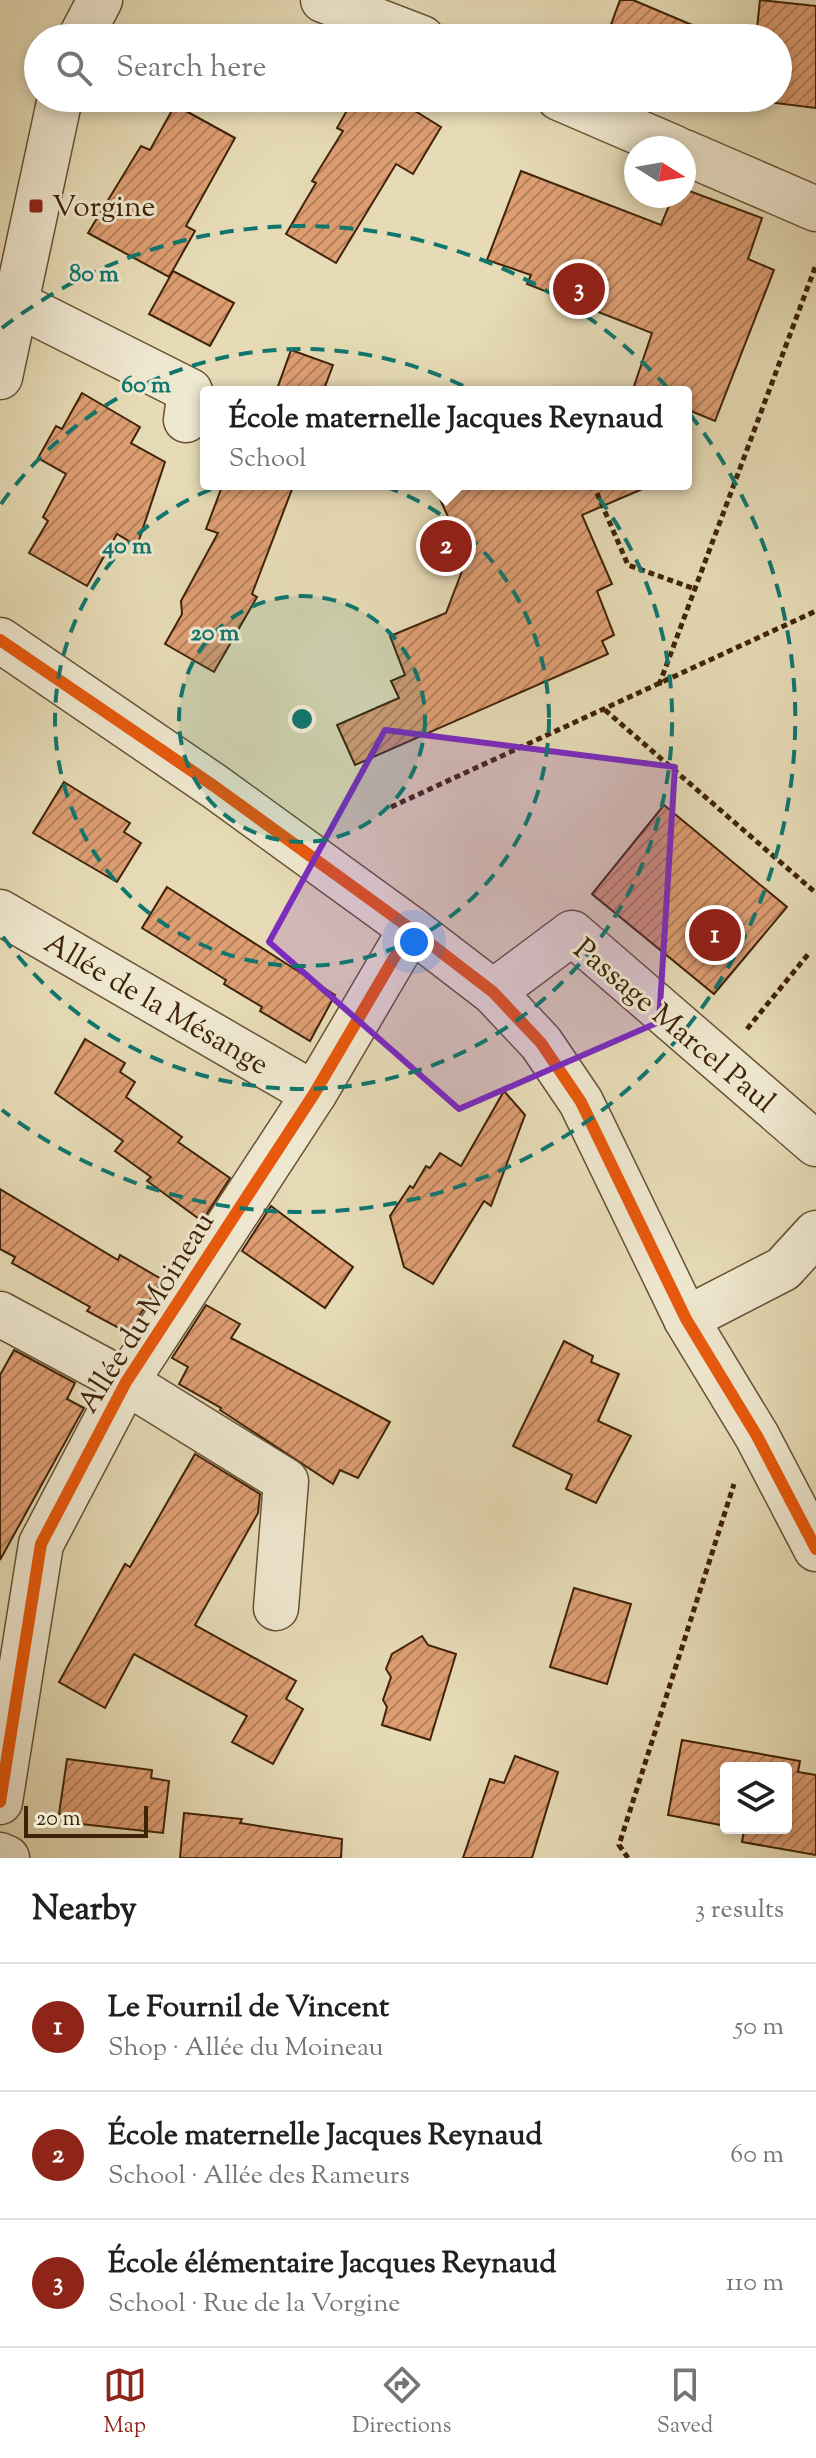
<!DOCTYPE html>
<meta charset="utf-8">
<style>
:root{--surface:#fff;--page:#f2f2f2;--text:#202124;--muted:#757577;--line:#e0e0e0;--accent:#8f2418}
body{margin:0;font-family:"Sorts Mill Goudy",serif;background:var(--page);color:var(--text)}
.controls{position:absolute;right:24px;bottom:24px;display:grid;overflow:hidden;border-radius:8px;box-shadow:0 4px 12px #0003}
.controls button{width:72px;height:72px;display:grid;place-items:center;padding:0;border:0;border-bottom:2px solid var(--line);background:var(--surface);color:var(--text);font:40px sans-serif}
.compass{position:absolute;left:624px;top:136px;width:72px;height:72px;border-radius:50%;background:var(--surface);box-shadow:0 4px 12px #0003;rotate:101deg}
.scale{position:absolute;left:24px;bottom:20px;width:124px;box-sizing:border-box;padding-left:8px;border:4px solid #3f2308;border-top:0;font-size:22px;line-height:28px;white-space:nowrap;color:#3f2308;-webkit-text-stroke:6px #efe8d0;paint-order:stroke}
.you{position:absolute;left:414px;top:942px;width:28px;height:28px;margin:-20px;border:6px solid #fff;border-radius:50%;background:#1a73e8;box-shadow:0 0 0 12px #1a73e833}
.badge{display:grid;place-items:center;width:52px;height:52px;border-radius:50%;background:var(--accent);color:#fff;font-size:26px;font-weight:700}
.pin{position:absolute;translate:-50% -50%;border:4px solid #fff;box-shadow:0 2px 8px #0006}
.popup{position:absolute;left:200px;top:386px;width:492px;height:104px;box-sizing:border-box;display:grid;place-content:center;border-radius:8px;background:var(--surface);filter:drop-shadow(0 2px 6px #0005);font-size:26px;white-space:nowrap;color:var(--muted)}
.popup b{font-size:30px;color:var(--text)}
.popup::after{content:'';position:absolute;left:50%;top:100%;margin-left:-16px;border:16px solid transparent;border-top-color:var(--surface)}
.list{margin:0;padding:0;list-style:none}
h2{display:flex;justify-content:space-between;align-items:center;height:104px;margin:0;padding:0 32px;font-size:34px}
h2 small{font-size:26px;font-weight:400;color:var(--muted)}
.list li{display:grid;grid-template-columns:52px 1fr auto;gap:24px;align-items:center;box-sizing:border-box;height:128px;padding:0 32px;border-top:2px solid var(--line)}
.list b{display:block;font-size:30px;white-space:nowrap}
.list p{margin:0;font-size:26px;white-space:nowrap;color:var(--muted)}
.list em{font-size:26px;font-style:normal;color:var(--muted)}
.icon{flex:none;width:44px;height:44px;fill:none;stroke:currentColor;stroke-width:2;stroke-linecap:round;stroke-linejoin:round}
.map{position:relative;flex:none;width:816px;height:1858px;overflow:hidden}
.search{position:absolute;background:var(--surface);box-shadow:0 4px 12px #0003;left:24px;right:24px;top:24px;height:88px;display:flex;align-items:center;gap:20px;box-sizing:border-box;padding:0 28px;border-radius:44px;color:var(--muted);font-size:30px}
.sheet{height:488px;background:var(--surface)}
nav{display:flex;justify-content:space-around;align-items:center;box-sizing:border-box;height:112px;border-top:2px solid var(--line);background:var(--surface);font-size:22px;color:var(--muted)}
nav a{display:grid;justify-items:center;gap:4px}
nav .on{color:var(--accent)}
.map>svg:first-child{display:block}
</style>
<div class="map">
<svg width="816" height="1858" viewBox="0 0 816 1858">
<defs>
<pattern id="building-hatch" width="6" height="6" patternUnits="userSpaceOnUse" patternTransform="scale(2)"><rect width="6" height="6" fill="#dd9e72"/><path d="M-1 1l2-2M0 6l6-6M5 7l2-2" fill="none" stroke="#b5805c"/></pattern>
</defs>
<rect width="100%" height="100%" fill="#e6dbb6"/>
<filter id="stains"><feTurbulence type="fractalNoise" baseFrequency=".0025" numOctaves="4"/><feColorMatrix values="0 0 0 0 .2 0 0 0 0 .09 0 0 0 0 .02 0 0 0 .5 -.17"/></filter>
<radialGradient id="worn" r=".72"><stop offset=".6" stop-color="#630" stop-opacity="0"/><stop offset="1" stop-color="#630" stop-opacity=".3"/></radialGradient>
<!-- building -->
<g fill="url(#building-hatch)" stroke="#3f2308" stroke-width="2">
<polygon points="620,0 633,0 723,38 606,38"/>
<polygon points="760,0 816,6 816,108 767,102 768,98 778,98 778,38 756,38"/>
<polygon points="354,98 394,98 441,127 413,174 396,164 336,263 286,234 316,183 312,181 343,131 337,128"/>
<polygon points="175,105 235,138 186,226 195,231 169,277 88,233 141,146 150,150"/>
<polygon points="521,171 661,225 673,196 684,196 684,189 762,218 748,259 774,270 715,421 686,409 686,392 632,392 652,333 527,284 531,275 487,260"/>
<polygon points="173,271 234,303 210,346 149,314"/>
<polygon points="291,350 333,365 323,392 276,392"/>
<polygon points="82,393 140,427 131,443 165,462 137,546 117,534 87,586 29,553 48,521 43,517 66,474 38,458 56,426 62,429"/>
<polygon points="223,484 294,484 252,594 257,597 214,672 165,644 182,614 181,601 218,533 206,529"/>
<polygon points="433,484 654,484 582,515 612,584 597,591 614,635 602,641 608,654 355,765 337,725 399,698 391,681 405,675 390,636 446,613 467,558"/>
<polygon points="64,782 130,823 124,832 141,843 117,882 33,833"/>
<polygon points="664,805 787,907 714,994 592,894"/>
<polygon points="167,887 335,995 310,1041 260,1011 262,1007 224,984 226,980 142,928"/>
<polygon points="85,1039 125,1063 120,1072 135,1082 126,1097 182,1137 178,1142 230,1178 202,1221 147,1181 151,1177 115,1151 123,1141 55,1093"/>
<polygon points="504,1091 525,1115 491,1206 484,1201 433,1284 404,1267 390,1216 410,1186 413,1188 426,1166 430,1168 440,1153 461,1166"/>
<polygon points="0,1189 118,1260 120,1255 163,1280 128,1333 87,1311 90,1307 12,1263 15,1257 0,1249"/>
<polygon points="271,1206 353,1267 325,1308 242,1251"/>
<polygon points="206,1305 240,1324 231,1338 390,1422 358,1478 340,1470 333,1484 220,1410 221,1408 179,1384 188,1367 172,1358"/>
<polygon points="564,1341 593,1356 591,1362 619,1374 598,1421 631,1436 596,1503 566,1489 572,1475 513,1446"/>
<polygon points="14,1350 75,1383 67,1399 84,1408 0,1560 0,1375"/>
<polygon points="195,1454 260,1494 258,1513 195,1625 296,1681 286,1699 303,1709 273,1764 232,1742 247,1716 134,1654 105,1708 59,1682 125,1564 130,1567"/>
<polygon points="574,1588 631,1604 607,1684 550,1667"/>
<polygon points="422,1636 428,1645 456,1654 430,1740 382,1725 387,1707 383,1700 391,1677 386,1669 392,1654"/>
<polygon points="682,1740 800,1761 798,1772 816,1775 816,1855 742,1842 744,1830 735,1828 786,1828 786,1768 726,1768 726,1826 668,1815"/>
<polygon points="515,1756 558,1772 532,1858 463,1858 490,1779 504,1783"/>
<polygon points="67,1759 152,1770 151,1778 169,1781 163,1833 81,1824 81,1817 59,1814"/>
<polygon points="184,1813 242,1819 240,1823 342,1839 341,1858 180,1858"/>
</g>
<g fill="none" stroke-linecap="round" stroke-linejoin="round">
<defs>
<g id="minor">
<polyline points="323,0 422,38"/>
<polyline points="80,38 100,0"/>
<polyline points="559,98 675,148"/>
<polyline points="684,152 816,209"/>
<polyline points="15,303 190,391 186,420"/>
<polyline points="0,377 60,98"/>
<polyline points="0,640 214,786 411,929 493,992 541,1043 581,1102 686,1319 757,1436 816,1549"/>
<polyline points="0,912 314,1094"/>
<polyline points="493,992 572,933 816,1144"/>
<polyline points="0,1314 126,1382 286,1481 276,1608"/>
<polyline points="686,1319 783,1269 816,1233"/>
<polyline points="0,1802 41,1544 126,1382 314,1094 411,929"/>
<polyline points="0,1855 7,1858"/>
</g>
</defs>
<!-- minor casing -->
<use href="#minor" stroke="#695134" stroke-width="47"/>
<!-- path -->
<g stroke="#3f2308" stroke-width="5" stroke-dasharray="6 4" stroke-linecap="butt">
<polyline points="593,484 628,565 695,589"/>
<polyline points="659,685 816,265"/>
<polyline points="605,710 816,893"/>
<polyline points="391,807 816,611"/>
<polyline points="747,1029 810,952"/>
<polyline points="628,1858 619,1845 734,1484"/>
</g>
<!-- minor -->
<use href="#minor" stroke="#efe8d0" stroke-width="44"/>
<defs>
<g id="cycleway">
<polyline points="0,640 214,786 411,929 493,992 541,1043 581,1102 686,1319 757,1436 816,1549"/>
<polyline points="0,1802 41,1544 126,1382 314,1094 411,929"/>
</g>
</defs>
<!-- cycleway casing -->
<use href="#cycleway" stroke="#efe8d0" stroke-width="17"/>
<!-- cycleway -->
<use href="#cycleway" stroke="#e8590c" stroke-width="12"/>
</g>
<!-- marked area -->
<path fill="#7b2cbf" fill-opacity="0.2" stroke="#7b2cbf" stroke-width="6" stroke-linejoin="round" d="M 385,730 L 675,767 L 659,1022 L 459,1109 L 269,942 Z"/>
<!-- distance rings -->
<circle cx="302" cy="719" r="123" fill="#0f766e" fill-opacity=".12"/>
<g fill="none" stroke="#0f766e" stroke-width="4" stroke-dasharray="14 10">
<circle cx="302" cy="719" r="123"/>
<circle cx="302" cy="719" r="247"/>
<path d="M1 504A370 370 0 1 1 1 934"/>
<path d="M2 328A493 493 0 1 1 2 1110"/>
</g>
<!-- markers -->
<rect fill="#8f2418" stroke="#efe8d0" stroke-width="3" x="28" y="198" width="16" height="16" rx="4"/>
<g text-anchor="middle" stroke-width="6" stroke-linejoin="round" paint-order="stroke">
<!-- poi labels -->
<g font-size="30" fill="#3f2308" stroke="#efe8d0" text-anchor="start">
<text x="52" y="216">Vorgine</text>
</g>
<!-- street labels -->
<g font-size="30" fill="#3f2308" stroke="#efe8d0">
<text transform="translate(157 1003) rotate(30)" y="10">Allée de la Mésange</text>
<text transform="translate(675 1025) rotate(40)" y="10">Passage Marcel Paul</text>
<text transform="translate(145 1312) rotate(-58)" y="10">Allée du Moineau</text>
</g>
</g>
<circle cx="302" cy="719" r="12" fill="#0f766e" stroke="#efe8d0" stroke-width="4"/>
<g font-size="24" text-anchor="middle" font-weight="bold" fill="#0f766e" stroke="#efe8d0" stroke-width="6" stroke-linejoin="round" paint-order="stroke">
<text x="94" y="281">80 m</text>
<text x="146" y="392">60 m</text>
<text x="127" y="553">40 m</text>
<text x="215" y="640">20 m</text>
</g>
<rect width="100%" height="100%" filter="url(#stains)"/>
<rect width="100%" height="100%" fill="url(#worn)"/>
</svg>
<div class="controls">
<button><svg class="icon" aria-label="layers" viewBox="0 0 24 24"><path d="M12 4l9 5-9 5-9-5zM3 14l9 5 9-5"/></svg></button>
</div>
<svg class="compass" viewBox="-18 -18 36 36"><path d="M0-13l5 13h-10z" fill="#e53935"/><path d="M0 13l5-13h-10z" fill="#757577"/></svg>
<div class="scale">20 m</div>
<div class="you"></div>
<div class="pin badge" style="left:715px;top:935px">1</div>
<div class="pin badge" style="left:446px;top:546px">2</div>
<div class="popup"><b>École maternelle Jacques Reynaud</b>School</div>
<div class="pin badge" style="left:579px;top:289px">3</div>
<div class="search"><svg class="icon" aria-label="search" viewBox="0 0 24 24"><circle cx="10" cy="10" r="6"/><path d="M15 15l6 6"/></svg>Search here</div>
</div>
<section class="sheet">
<h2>Nearby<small>3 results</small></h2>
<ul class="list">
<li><span class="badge">1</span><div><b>Le Fournil de Vincent</b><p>Shop · Allée du Moineau</p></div><em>50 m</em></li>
<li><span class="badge">2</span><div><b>École maternelle Jacques Reynaud</b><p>School · Allée des Rameurs</p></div><em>60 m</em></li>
<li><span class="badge">3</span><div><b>École élémentaire Jacques Reynaud</b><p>School · Rue de la Vorgine</p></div><em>110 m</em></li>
</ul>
</section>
<nav>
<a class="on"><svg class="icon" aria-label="map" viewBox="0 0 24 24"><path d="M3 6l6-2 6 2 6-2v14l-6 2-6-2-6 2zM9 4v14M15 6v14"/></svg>Map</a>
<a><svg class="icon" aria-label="directions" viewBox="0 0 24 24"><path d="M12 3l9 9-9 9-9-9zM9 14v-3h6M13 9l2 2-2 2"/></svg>Directions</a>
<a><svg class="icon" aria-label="saved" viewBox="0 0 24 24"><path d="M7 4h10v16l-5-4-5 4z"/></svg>Saved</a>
</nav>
